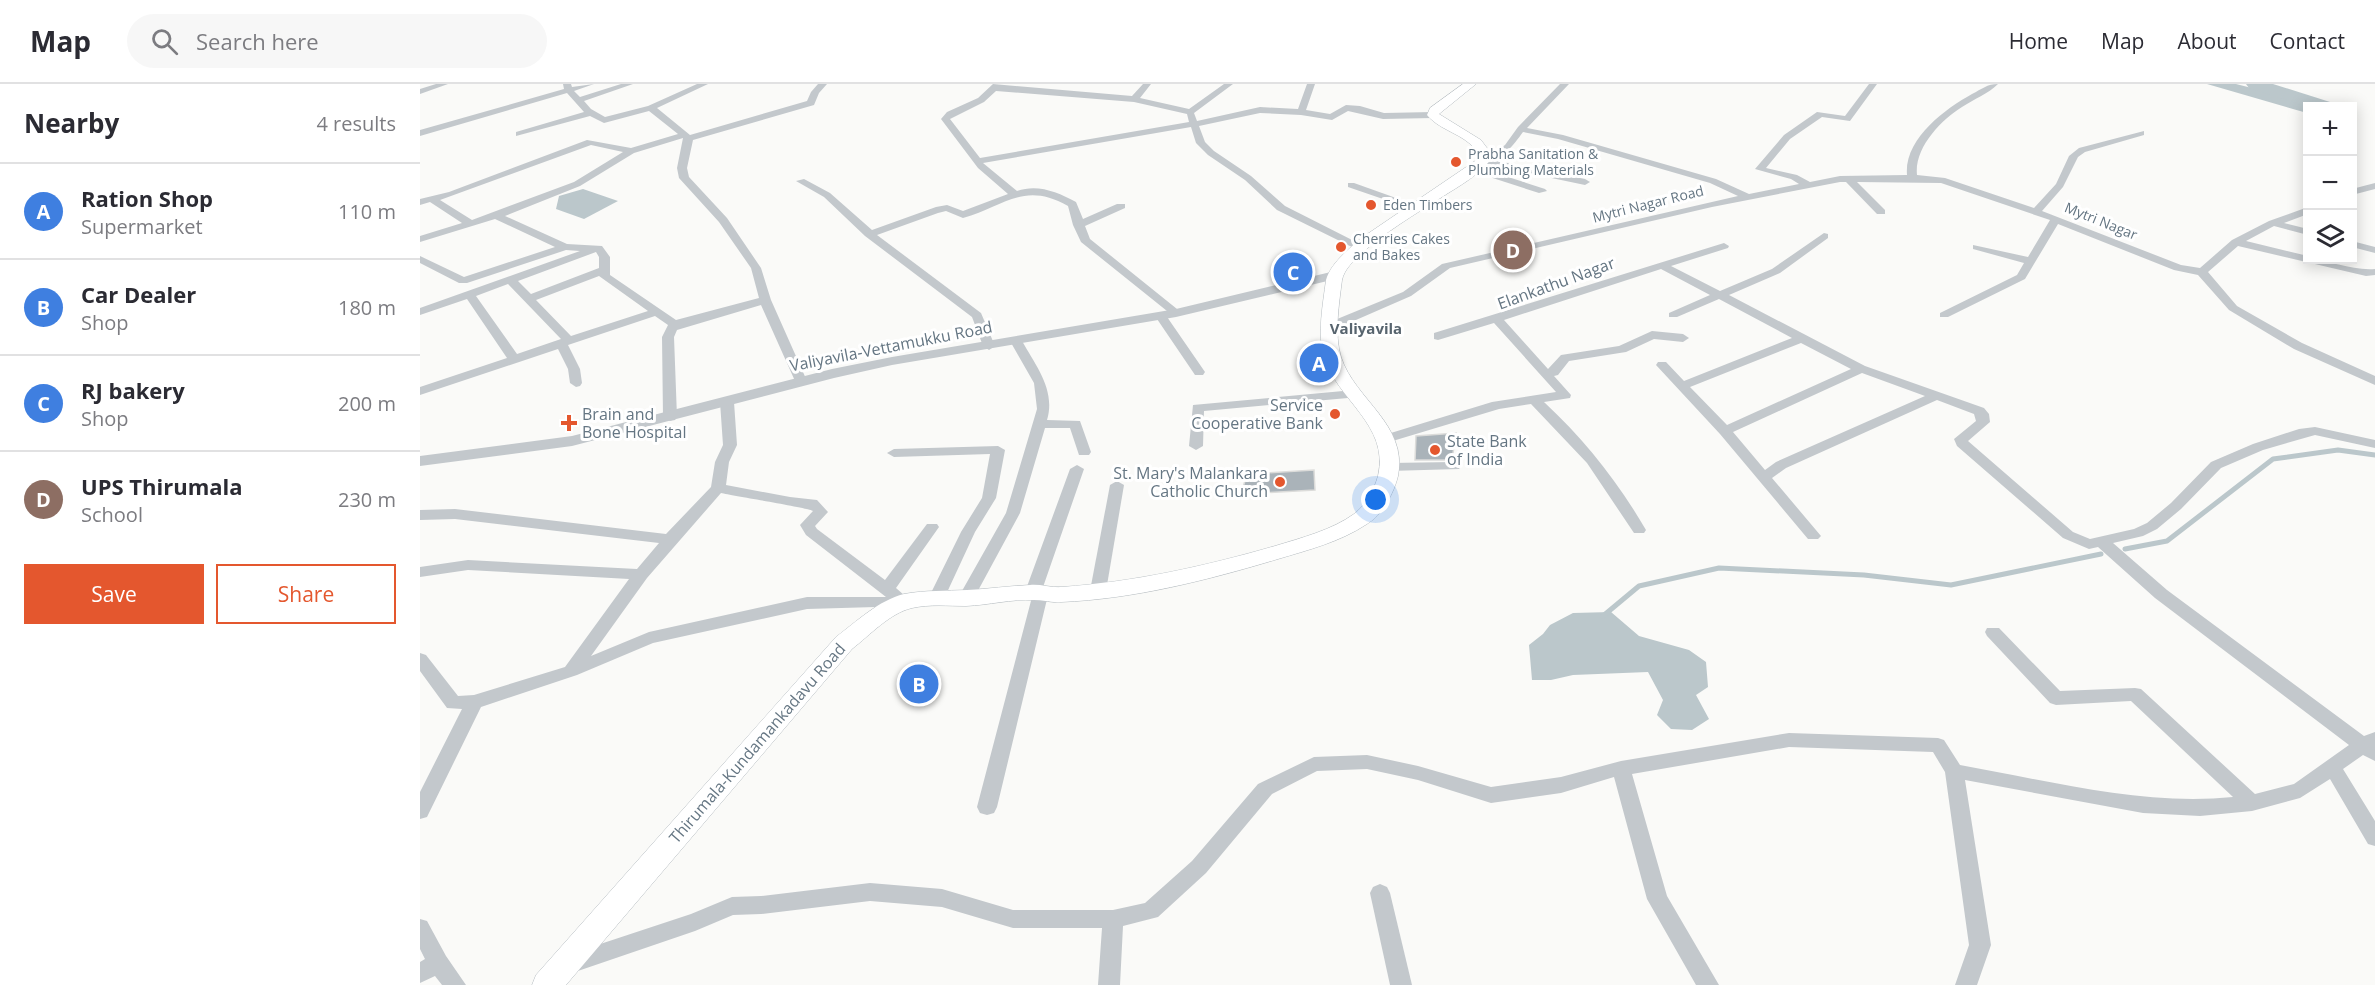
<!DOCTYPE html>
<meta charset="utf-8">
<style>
:root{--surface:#fff;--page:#f7f7f7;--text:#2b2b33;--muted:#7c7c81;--line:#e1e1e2;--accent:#e4572e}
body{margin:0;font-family:"Open Sans",sans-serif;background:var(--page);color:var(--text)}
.controls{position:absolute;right:18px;top:18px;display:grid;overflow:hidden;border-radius:0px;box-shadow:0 3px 15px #0003}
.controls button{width:54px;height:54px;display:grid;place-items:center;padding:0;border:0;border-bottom:2px solid var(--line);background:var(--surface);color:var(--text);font:30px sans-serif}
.you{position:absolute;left:956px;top:416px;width:21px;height:21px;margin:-15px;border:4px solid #fff;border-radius:50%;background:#1a73e8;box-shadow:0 0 0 9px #1a73e833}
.badge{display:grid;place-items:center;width:39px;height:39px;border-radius:50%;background:var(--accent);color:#fff;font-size:20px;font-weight:700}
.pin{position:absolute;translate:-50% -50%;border:3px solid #fff;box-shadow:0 2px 6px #0006}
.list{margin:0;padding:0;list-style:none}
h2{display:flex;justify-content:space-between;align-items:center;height:78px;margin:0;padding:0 24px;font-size:26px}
h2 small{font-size:20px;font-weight:400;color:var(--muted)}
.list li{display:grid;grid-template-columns:39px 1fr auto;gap:18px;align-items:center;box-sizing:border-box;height:96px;padding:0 24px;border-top:2px solid var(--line)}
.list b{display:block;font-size:22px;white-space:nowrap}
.list p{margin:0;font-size:20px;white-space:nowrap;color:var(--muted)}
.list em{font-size:20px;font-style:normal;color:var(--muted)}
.actions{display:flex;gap:12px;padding:18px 24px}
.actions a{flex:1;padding:14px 0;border:2px solid var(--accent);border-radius:0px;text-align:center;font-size:21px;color:var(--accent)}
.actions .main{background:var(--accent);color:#fff}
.icon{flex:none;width:33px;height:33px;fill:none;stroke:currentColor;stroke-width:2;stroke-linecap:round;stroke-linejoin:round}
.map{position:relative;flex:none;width:1955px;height:901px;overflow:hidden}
header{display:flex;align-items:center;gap:36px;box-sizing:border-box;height:84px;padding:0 30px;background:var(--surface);border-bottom:2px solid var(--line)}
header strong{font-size:28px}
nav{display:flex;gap:33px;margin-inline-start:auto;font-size:21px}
.search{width:420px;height:54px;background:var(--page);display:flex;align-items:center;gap:15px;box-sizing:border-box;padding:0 21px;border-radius:33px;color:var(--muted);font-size:22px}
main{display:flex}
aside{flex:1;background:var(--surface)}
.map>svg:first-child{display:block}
</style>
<header>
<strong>Map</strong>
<div class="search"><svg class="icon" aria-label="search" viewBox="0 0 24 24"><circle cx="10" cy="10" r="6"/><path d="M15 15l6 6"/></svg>Search here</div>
<nav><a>Home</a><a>Map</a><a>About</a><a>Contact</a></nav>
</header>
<main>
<aside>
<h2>Nearby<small>4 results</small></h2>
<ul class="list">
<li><span class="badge" style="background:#3f7fe0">A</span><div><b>Ration Shop</b><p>Supermarket</p></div><em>110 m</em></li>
<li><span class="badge" style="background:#3f7fe0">B</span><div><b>Car Dealer</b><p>Shop</p></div><em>180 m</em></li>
<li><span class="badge" style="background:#3f7fe0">C</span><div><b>RJ bakery</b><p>Shop</p></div><em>200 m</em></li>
<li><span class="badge" style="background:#8d6e63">D</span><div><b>UPS Thirumala</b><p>School</p></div><em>230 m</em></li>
</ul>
<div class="actions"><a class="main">Save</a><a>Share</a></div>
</aside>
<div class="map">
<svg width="1955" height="901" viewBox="0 0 1955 901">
<rect width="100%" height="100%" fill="#fafaf8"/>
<!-- water -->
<g fill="#bbc7cb">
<polygon points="1787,0 1816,0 1902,22 1888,22 1887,29"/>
<polygon points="163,105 198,117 164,135 136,125 139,112"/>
<polygon points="1191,528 1219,552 1269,566 1286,578 1288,603 1276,611 1289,635 1272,646 1251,645 1237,631 1243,616 1228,588 1153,591 1131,596 1112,596 1109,561 1123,550 1130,541 1153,529"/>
</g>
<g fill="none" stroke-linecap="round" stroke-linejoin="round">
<!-- stream -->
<g stroke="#bbc7cb" stroke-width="5">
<polyline points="1705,465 1747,457 1853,375 1918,366 1955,371"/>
<polyline points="1183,532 1219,502 1299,484 1444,491 1531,501 1681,470"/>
</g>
<!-- river -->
<polygon fill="#bbc7cb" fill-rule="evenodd" points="1826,0 1853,0 1910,18 1913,22 1888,23 1829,4"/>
</g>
<!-- building -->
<g fill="#aab3b9" stroke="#dcdcda" stroke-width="1.5">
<polygon points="1036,349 1032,376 995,376 996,352"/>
<polygon points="894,386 895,406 821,410 827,390"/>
</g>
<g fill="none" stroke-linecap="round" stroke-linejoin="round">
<defs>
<path id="secondary" d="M 1043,0 L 1056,0 L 1019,30 L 1061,56 L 1073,72 C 1062,90 1039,102 1022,113 C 994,131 965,148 941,170 C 933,177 924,186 922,196 C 919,220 914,250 921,273 C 935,316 988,340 978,392 C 974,409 962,431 947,440 C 920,458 888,466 858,475 C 788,496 714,515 641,518 C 632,519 623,516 614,516 C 591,515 569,521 546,522 C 528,522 510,520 492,524 C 470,529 450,551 432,565 L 146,901 L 112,901 L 116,891 L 416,553 C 436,538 459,516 484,510 C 506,506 526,507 547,506 C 568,505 589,502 610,501 C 621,500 631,504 642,503 C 714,498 786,482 855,462 C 881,454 912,446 934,430 C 946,421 954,406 958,392 C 970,341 917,316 904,273 C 897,250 903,220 906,196 C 911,179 927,167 940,155 L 1058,75 L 1059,72 C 1049,50 1022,49 1007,31 L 1010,24 Z"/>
</defs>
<!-- secondary casing -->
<use href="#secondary" stroke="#b3babf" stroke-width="1"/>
<!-- minor -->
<g fill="#c3c8cc" fill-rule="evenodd">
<polygon points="16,0 28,0 0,10 0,5"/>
<path d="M 143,0 L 151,0 L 152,3 L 174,0 L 154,7 L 160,13 L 201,0 L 213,0 L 164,17 L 171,25 L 185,33 L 228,22 L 277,0 L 288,0 L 237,24 L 270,51 L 387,17 L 391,8 L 398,0 L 407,0 L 399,9 L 394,21 L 273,56 L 267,84 L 269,93 L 307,134 L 341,184 L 351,216 L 387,297 L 385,300 L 377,300 L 375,297 L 341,221 L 257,246 L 254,253 L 257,333 L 255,336 L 250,337 L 243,333 L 242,253 L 248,241 L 235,232 L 148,261 L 160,285 L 162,299 L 160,302 L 156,303 L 150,299 L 148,285 L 138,265 L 0,311 L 0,303 L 87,274 L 47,215 L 0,231 L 0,224 L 160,167 L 146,166 L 47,199 L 39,199 L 0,179 L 0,172 L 44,193 L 135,163 L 75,135 L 0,158 L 0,152 L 42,139 L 10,118 L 0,121 L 0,115 L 29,108 L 167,56 L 211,64 L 258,50 L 229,27 L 184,39 L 170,32 L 96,52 L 96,48 L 164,28 L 147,9 L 0,52 L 0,46 L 144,5 ZM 263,54 L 257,84 L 259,94 L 299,138 L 331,184 L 339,214 L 256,236 L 190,191 L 190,173 L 182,162 L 147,160 L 85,132 L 160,102 L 214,69 ZM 171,61 L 203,68 L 154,98 L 52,136 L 20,116 ZM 176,168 L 179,173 L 179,184 L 111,210 L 98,197 ZM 179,192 L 228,227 L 151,252 L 116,216 ZM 88,200 L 141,255 L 97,270 L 56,212 Z"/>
<path d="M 573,0 L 712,12 L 723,0 L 731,0 L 720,14 L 769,25 L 804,0 L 813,0 L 774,29 L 777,37 L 840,23 L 878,25 L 887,0 L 895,0 L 886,26 L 910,30 L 926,21 L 940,22 L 964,29 L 1013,28 L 1017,31 L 1013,34 L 963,35 L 928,27 L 912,36 L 881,31 L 840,29 L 779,42 L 785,58 L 794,67 L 831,92 L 865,122 L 944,162 L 945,164 L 940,167 L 857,126 L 825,96 L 788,71 L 776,59 L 771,43 L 563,79 L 597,107 C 618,100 637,108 656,118 L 663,135 L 697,120 L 705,120 L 705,124 L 665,142 L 670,155 L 762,229 L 760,231 L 752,231 L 661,158 L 653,141 L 648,122 C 604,97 585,122 543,134 L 526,127 L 518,129 L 457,151 L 561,229 L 575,262 L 569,266 L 563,262 L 552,233 L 445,152 L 404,113 L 376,97 L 384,95 L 410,109 L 452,146 L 516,123 L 527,121 L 543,127 L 588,110 L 558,84 L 521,35 L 527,28 L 558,14 ZM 576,7 L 714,18 L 767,30 L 769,38 L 560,74 L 530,35 L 564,18 Z"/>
<path d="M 1140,0 L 1149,0 L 1107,44 L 1143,51 L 1296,95 L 1329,110 L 1379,100 L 1371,95 L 1335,85 L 1364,51 L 1397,28 L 1425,32 L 1449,0 L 1457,0 L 1430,37 L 1402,33 L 1370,55 L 1346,84 L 1377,91 L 1390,98 L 1420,92 L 1487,91 C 1484,55 1525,25 1552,10 C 1562,5 1567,0 1578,0 C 1568,10 1554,15 1542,23 C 1521,36 1494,64 1497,91 L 1525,94 L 1614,124 L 1636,100 L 1649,72 L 1659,64 L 1724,47 L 1724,51 L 1665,68 L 1658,73 L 1643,103 L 1622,127 L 1761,181 L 1780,184 L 1812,156 L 1849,137 L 1888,123 L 1888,130 L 1864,139 L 1888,145 L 1888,151 L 1854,142 L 1826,157 L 1888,172 L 1888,176 C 1910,176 1933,187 1955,185 L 1955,191 L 1946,192 L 1818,162 L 1788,188 L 1817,222 L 1882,259 L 1955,292 L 1955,301 L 1874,265 L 1809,226 L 1778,191 L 1754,186 L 1638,140 L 1605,195 L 1528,233 L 1520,233 L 1520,229 L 1597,191 L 1604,179 L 1553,165 L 1553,161 L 1608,173 L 1630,136 L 1521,99 L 1437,98 L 1465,126 L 1465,130 L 1457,130 L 1426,98 L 1420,98 L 1292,123 L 1030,184 L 991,212 L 913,246 L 905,246 L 905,240 L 983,208 L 1022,180 L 1318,112 L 1290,99 L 1138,55 L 1103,48 C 1092,63 1083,76 1063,74 L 1063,70 L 1075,68 L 1085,61 L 1098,43 Z"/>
<polygon points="1063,74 1165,95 1170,98 1165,101 1060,79 1058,77"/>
<polygon points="1054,82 1125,105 1127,107 1119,109 1051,87 1049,85"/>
<polygon points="928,99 934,99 1004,124 995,126 928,103"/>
<polygon points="1955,99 1955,105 1932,111 1932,105"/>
<path d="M 1404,149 L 1408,150 L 1408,154 L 1360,189 L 1309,211 L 1445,282 L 1564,324 L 1569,330 L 1570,338 L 1548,357 L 1653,448 L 1670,455 L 1714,445 L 1727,439 L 1751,419 L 1791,378 L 1833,360 L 1879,345 L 1895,343 L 1955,356 L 1955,364 L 1895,351 L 1843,366 L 1801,384 L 1761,425 L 1737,445 L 1723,452 L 1693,459 L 1747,506 L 1944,652 L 1955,648 L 1955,677 L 1943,671 L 1923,685 L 1955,737 L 1955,762 L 1948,760 L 1910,695 L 1880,714 L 1832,727 L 1780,732 L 1723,729 L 1545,696 L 1571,861 L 1557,901 L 1535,901 L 1549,861 L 1525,688 L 1513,668 L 1369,663 L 1212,690 L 1247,812 L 1299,901 L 1276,901 L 1227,815 L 1194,693 L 1141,709 L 1071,719 L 998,696 L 947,685 L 897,687 L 852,710 L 786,789 L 738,833 L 703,842 L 700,901 L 678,901 L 682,844 L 593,844 L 522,823 L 450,817 L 341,830 L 313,831 L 275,847 L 152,889 L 144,886 L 141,879 L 144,872 L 271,830 L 312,813 L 341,812 L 450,799 L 522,805 L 593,826 L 693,826 L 725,819 L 772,777 L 838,700 L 894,673 L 947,671 L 998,682 L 1071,703 L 1141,693 L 1201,677 L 1369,649 L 1518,654 L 1524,656 L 1540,681 C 1630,697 1722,722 1813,713 L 1711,617 L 1636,621 L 1630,619 L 1567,552 L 1565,548 L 1567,544 L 1579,544 L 1640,607 L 1715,604 L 1721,605 L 1835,710 L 1874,700 L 1929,661 L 1735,514 L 1678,463 L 1669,465 L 1643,454 L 1537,362 L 1534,355 L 1556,337 L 1554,330 L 1517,316 L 1366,384 L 1352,394 L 1401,452 L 1398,455 L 1388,455 L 1300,350 L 1236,281 L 1238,278 L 1246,278 L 1264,297 L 1372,254 L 1299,215 L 1257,233 L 1249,233 L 1249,229 L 1290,211 L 1241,185 L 1084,236 L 1128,285 L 1141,271 L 1199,262 L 1232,247 L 1263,250 L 1269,254 L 1263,258 L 1234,255 L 1206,268 L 1149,277 L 1138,291 L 1134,292 L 1151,311 L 1150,314 L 1124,318 C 1165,356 1198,398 1226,446 L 1224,449 L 1214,449 L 1167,379 L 1111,320 L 1079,325 L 966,359 L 959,355 L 961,352 L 1072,318 L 1136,308 L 1074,239 L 1018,256 L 1014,255 L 1014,249 L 1304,159 L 1309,162 L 1308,164 L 1251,182 L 1300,207 L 1352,185 ZM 1381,259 L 1431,285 L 1307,341 L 1270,303 ZM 1442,289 L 1505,312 L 1356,378 L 1345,386 L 1313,348 Z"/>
<polygon points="1932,157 1955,163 1955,169 1932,163"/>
<polygon points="741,228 745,230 785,288 783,291 775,291 773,288 735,232"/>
<path d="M 596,253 L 602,257 C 616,282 636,306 627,336 L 660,337 L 671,368 L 669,371 L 659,371 L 650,344 L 625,344 L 600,429 L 554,514 L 552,518 L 540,518 L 538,514 L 586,429 L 617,325 L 614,299 L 590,257 Z"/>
<polygon points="934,306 939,307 940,310 939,313 784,327 783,362 776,366 769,362 773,321"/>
<path d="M 307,314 L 314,318 L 317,361 L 309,378 L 306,401 L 370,413 L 397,416 L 408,428 L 395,442 L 397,445 L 465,496 L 507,440 L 517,440 L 519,443 L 476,504 L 492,518 L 490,522 L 387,525 L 233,559 L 157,591 L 61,623 L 7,733 L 0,735 L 0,708 L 42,625 L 27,624 L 0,587 L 0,569 L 6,571 L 38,612 L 54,611 L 145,583 L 209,495 L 48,486 L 0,493 L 0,483 L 48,476 L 217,485 L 239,459 L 35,435 L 0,436 L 0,426 L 35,425 L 246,450 L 291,403 L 295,378 L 303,361 L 300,318 ZM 301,409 C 314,412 389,424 393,427 L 380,441 L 386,451 L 466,513 L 387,513 L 229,548 L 171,572 L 227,494 Z"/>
<polygon points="578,362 585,366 576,414 555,448 523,517 511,517 509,513 541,448 562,414 570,370 474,373 467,369 474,365"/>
<polygon points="1034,378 1041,382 1039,385 969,387 962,383 969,379"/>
<polygon points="657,381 664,385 622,506 628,511 577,723 574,729 567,731 560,729 557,723 612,513 605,508 650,385"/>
<polygon points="697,397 704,401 686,507 684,511 672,511 670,507 690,401"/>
<polygon points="960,800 967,803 970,809 992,901 970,901 950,809 953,803"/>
<polygon points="0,835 7,837 26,872 46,901 22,901 15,892 0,899 0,878 5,875 0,865"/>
</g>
<!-- tertiary -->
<polygon fill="#c3c8cc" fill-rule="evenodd" points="915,187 922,191 920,194 756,233 472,281 414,294 152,362 0,382 0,372 152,352 412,285 472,273 756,225"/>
<!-- secondary -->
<use href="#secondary" fill="#fff" fill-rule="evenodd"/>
</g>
<!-- markers -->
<g fill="#e4572e" stroke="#fff" stroke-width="2">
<circle cx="1036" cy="78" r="6"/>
<circle cx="951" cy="121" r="6"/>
<circle cx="921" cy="163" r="6"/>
<circle cx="915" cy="330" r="6"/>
<path d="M146 330h6v6h6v6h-6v6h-6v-6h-6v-6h6z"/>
<circle cx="1015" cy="366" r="6"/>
<circle cx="860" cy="398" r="6"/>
</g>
<g text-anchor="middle" stroke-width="6" stroke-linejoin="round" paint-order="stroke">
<!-- far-poi labels -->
<g font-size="14" fill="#657683" stroke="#fff" text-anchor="start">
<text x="1048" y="75">Prabha Sanitation &amp;<tspan x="1048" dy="16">Plumbing Materials</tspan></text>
<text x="963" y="126">Eden Timbers</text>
<text x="933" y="160">Cherries Cakes<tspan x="933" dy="16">and Bakes</tspan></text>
</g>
<!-- far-street labels -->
<g font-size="14" fill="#657683" stroke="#fff">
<text transform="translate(1228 120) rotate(-14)" y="5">Mytri Nagar Road</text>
<text transform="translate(1681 137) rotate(22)" y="5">Mytri Nagar</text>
</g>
<!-- far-neighbourhood labels -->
<g font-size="15" font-weight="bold" fill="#57646e" stroke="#fff">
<text x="946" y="250">Valiyavila</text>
</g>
<!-- street labels -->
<g font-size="16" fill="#657683" stroke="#fff">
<text transform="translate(1136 199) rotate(-20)" y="6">Elankathu Nagar</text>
<text transform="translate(471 262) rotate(-11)" y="6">Valiyavila-Vettamukku Road</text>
<text transform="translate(337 659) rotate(-49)" y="6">Thirumala-Kundamankadavu Road</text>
</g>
<!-- poi labels -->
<g font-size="16" fill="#657683" stroke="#fff" text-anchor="end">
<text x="903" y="327">Service<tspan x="903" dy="18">Cooperative Bank</tspan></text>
<text x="162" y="336" text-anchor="start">Brain and<tspan x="162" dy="18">Bone Hospital</tspan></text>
<text x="1027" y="363" text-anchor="start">State Bank<tspan x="1027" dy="18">of India</tspan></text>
<text x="848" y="395">St. Mary's Malankara<tspan x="848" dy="18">Catholic Church</tspan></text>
</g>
</g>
</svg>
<div class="controls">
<button>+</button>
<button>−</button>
<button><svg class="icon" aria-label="layers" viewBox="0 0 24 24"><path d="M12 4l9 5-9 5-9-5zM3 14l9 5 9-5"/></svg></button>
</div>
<div class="you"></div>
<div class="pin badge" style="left:899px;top:279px;background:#3f7fe0">A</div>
<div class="pin badge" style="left:499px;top:600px;background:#3f7fe0">B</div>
<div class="pin badge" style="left:873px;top:188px;background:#3f7fe0">C</div>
<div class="pin badge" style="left:1093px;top:166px;background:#8d6e63">D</div>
</div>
</main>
